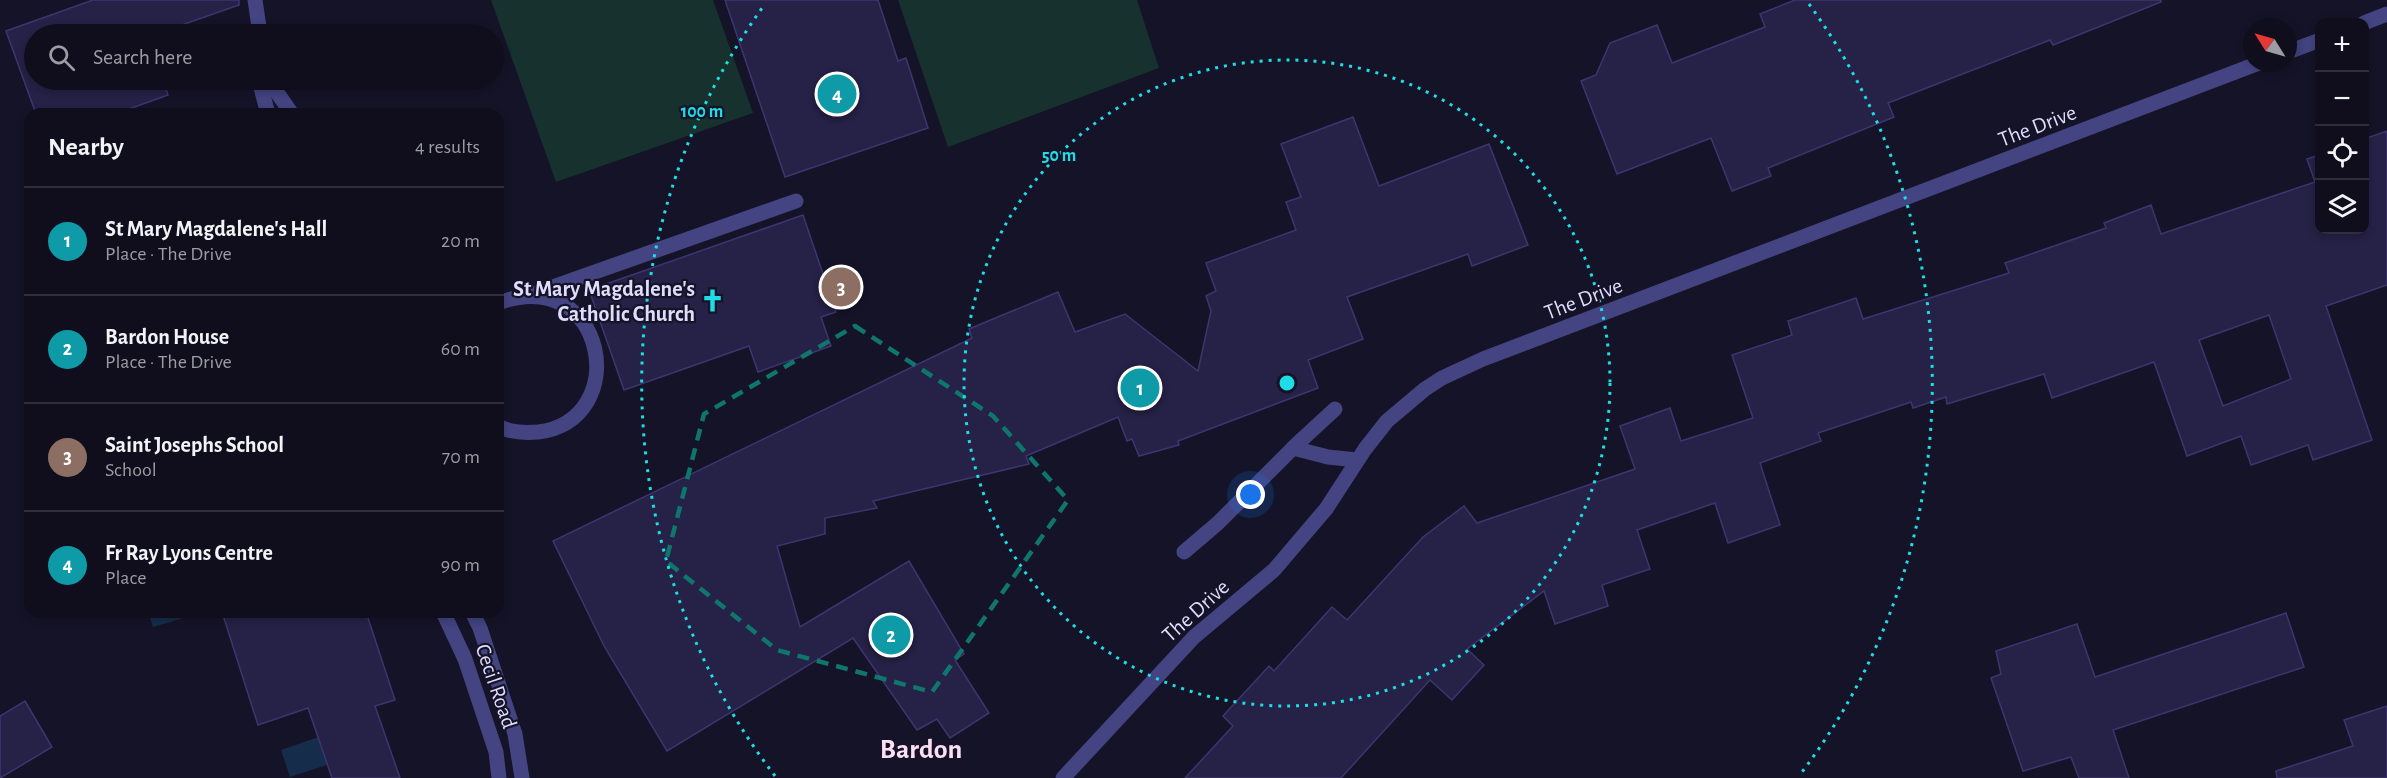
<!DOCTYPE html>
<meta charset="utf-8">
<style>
:root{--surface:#100e1d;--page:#1e1c2a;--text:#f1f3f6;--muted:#9c9ca4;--line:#302e3b;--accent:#0b8043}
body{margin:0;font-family:"Alegreya Sans",sans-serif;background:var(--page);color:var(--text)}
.controls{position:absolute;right:18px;top:18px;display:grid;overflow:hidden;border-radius:12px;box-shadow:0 3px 9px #0003}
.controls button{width:54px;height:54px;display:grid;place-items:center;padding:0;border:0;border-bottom:2px solid var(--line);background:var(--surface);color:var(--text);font:30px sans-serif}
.compass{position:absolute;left:2243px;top:18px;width:54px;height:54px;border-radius:50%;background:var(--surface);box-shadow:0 3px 9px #0003;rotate:307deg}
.you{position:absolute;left:1251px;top:495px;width:21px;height:21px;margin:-15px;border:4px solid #fff;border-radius:50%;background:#1a73e8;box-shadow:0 0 0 9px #1a73e833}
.badge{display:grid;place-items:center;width:39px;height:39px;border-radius:50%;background:var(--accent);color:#fff;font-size:20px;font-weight:700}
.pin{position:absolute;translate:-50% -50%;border:3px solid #fff;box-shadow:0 2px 6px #0006}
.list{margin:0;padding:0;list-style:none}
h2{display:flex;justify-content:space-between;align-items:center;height:78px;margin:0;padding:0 24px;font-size:26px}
h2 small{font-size:20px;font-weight:400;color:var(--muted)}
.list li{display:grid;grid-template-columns:39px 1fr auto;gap:18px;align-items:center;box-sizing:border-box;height:108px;padding:0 24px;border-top:2px solid var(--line)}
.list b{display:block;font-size:22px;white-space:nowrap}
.list p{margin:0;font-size:20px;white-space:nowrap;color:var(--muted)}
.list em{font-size:20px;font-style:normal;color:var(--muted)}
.icon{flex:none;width:33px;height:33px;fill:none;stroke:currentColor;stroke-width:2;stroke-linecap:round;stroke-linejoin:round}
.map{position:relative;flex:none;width:2387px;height:778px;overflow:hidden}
.search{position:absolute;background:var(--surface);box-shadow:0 3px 9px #0003;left:24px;top:24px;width:480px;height:66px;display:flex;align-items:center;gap:15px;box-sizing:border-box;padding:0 21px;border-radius:33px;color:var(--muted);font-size:22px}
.panel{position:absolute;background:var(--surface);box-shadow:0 3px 9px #0003;left:24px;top:108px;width:480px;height:510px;border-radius:18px}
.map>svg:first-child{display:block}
</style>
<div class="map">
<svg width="2387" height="778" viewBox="0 0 2387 778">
<rect width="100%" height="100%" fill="#151327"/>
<!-- green -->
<g fill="#17312e">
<polygon points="491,0 713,0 753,113 556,182"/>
<polygon points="898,0 1137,0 1159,68 948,147"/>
</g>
<!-- water -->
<g fill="#152c4a">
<polygon points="148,612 179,612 181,619 153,627"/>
<polygon points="324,735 333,763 290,777 281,750"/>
</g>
<!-- building -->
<g fill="#262146" stroke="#3e3570" stroke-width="1.5" fill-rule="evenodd">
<polygon points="93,0 239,0 239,5 156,34 34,34 34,80 163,80 168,95 115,114 36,114 6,31"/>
<polygon points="725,0 878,0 898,61 906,58 928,128 785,177"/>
<polygon points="1795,0 2161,0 2161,2 2053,45 2050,40 1888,103 1894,117 1768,168 1771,176 1732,191 1711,138 1617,174 1581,81 1596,75 1610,43 1657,25 1672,63 1765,27 1760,14"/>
<polygon points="1353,117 1379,186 1489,144 1528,245 1472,266 1468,254 1347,297 1363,339 1308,360 1318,388 1178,441 1179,445 1139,456 1132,439 1127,441 1118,417 1026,456 1029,464 873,501 877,508 825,518 825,534 777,546 800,627 909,561 964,654 955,660 989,713 950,738 937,719 917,730 853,638 667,751 604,646 553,541 972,338 969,329 1058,292 1075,332 1125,314 1198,371 1211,311 1206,296 1216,291 1206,263 1296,230 1286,202 1301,197 1281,144"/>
<path d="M 2387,131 L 2387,285 L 2326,306 L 2372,440 L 2313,460 L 2308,445 L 2251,465 L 2241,436 L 2187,456 L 2154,362 L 2052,398 L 2044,374 L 1947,404 L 1946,397 L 1913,408 L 1911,402 L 1818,433 L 1821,441 L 1760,463 L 1780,525 L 1728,543 L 1715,503 L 1637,530 L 1650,569 L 1602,585 L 1608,606 L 1555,624 L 1544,591 L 1467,649 L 1484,665 L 1452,700 L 1430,680 L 1341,778 L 1185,778 L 1233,726 L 1223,716 L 1269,666 L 1274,671 L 1332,607 L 1347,620 L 1423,537 L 1464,506 L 1477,523 L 1635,469 L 1620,426 L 1670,408 L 1681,441 L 1753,418 L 1732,355 L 1792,335 L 1788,321 L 1856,298 L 1863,319 L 2009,273 L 2005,263 L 2106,228 L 2104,223 L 2151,205 L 2161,234 L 2315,182 L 2307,159 L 2319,155 L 2319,230 L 2364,230 L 2364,139 ZM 2269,315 L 2291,379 L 2223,406 L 2199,340 Z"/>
<polygon points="803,215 836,312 821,317 831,346 758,372 749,346 624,390 589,290"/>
<polygon points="222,612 366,612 395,700 375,706 400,778 332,778 308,708 258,725"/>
<polygon points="2286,613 2304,667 2113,730 2129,778 2079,778 2071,757 2023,771 1991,678 2001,674 1996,651 2077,624 2095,677"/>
<polygon points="25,701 52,747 0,778 0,716"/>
<polygon points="2387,706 2387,778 2277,778 2276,771 2353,746 2344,720"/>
</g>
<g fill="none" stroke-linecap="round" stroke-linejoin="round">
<!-- minor -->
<g stroke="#434481" stroke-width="15">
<polyline points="255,0 260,34"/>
<polyline points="2364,23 2387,14"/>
<polyline points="2288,52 2320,40"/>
<polyline points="259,80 268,114"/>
<polyline points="271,80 276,91 292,114"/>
<polyline points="527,296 796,201"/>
<path d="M 498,303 C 606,263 634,420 538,432 C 525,433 510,433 498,426"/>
<polyline points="1293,448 1328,457 1357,460"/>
<polyline points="1184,552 1218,523 1297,444 1335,409"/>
<polyline points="443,612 465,659 496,752 499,778"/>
<polyline points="472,612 480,628 515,734 522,778"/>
<polyline points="1063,778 1194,637 1274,570 1326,509 1365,449 1387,421 1425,389 1442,378 1483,359 2259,63"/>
</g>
</g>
<!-- marked area -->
<path fill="none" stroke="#0f766e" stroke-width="4.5" stroke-dasharray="12 8" stroke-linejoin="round" d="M 855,326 L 993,416 L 1068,500 L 932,692 L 777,650 L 666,561 L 704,414 Z"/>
<!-- distance rings -->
<g fill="none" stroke="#1ddee7" stroke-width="3" stroke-dasharray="3 6">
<circle cx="1287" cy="383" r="323"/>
<path d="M775 776A645 645 0 0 1 765 4M1809 4A645 645 0 0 1 1799 776"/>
</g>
<!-- icons -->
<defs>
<symbol id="church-bare" viewBox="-9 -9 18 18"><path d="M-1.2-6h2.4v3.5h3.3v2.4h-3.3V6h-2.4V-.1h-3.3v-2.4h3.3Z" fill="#1ddee7" stroke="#151327" stroke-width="2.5" paint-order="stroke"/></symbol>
</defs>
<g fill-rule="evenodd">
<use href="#church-bare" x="696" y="284" width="33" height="33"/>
</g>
<g text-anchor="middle" stroke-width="4.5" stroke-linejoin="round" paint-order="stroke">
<!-- street labels -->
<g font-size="22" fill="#dfddfb" stroke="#151327">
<text transform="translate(2037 125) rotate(-21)" y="8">The Drive</text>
<text transform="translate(1583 298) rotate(-21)" y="8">The Drive</text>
<text transform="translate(1195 610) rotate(-42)" y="8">The Drive</text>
<text transform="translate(497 686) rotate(71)" y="8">Cecil Road</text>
</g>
<!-- poi labels -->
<g font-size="22" font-weight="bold" fill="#dfddfb" stroke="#151327" text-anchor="end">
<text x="695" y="296">St Mary Magdalene's<tspan x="695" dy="25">Catholic Church</tspan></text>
</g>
<!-- district labels -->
<g font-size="28" font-weight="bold" fill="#fcdff3" stroke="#151327">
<text x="921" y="758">Bardon</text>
</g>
</g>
<circle cx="1287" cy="383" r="9" fill="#1ddee7" stroke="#151327" stroke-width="3"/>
<g font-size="18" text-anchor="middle" font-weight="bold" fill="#1ddee7" stroke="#151327" stroke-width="4.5" stroke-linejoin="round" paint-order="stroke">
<text x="702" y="117">100 m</text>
<text x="1059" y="161">50 m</text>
</g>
</svg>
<div class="controls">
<button>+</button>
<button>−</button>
<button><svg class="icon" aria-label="locate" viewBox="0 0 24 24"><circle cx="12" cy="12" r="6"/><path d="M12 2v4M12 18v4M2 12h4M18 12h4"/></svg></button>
<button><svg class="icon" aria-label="layers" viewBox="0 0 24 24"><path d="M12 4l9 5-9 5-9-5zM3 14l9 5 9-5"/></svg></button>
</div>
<svg class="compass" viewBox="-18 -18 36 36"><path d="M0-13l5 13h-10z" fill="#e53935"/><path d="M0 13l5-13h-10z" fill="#9c9ca4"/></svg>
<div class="you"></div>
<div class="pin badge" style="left:1140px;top:388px;background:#0f9aa8">1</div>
<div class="pin badge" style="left:891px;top:635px;background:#0f9aa8">2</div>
<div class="pin badge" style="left:841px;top:287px;background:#8d6e63">3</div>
<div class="pin badge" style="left:837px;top:94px;background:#0f9aa8">4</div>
<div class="search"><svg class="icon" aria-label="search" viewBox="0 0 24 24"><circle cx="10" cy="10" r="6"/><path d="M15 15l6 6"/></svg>Search here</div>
<section class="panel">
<h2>Nearby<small>4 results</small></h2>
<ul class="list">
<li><span class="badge" style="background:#0f9aa8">1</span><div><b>St Mary Magdalene's Hall</b><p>Place · The Drive</p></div><em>20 m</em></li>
<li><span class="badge" style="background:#0f9aa8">2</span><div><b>Bardon House</b><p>Place · The Drive</p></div><em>60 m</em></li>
<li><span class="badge" style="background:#8d6e63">3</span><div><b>Saint Josephs School</b><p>School</p></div><em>70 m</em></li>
<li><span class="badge" style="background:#0f9aa8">4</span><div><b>Fr Ray Lyons Centre</b><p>Place</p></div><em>90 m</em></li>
</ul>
</section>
</div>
